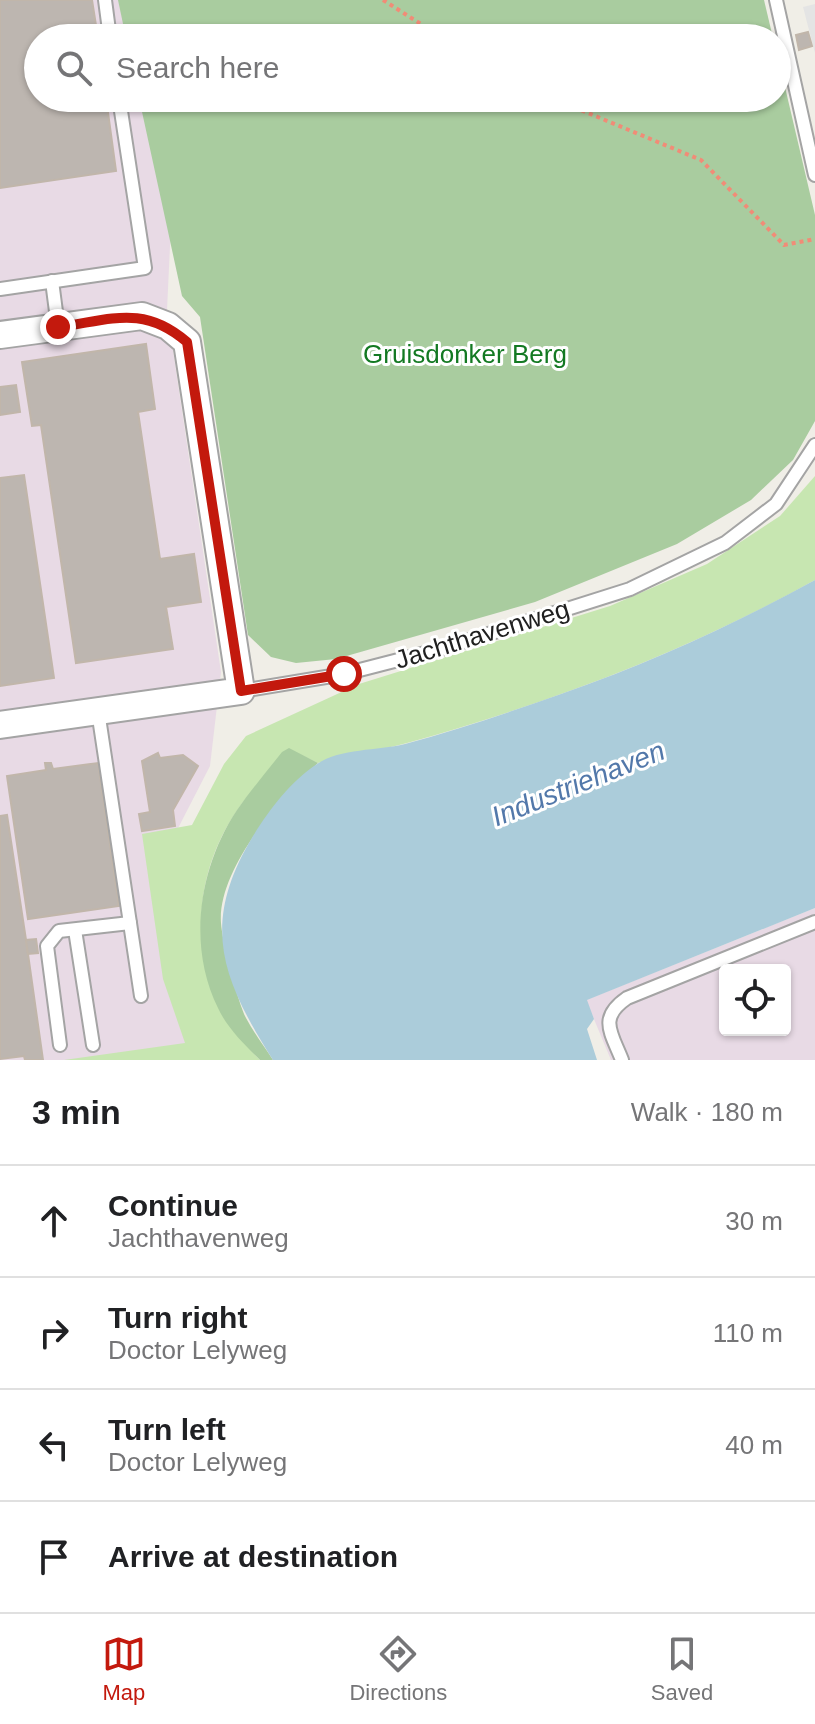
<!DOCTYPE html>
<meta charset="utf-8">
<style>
:root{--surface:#fff;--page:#f6f6f6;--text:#202124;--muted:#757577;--line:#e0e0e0;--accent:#c3190d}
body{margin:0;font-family:Arial,sans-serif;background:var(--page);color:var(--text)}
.controls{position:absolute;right:24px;bottom:24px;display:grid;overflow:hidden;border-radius:8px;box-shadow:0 2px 6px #0004}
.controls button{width:72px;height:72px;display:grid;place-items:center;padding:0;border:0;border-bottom:2px solid var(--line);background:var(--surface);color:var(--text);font:40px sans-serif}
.stop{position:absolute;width:24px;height:24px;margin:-18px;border:6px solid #c3190d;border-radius:50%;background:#fff}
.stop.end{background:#c3190d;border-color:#fff;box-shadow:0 2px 8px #0008}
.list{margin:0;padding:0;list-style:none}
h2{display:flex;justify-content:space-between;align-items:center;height:104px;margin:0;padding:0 32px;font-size:34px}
h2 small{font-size:26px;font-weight:400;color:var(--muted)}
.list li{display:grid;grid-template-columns:52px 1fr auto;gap:24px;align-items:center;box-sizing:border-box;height:112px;padding:0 32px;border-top:2px solid var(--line)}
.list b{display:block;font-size:30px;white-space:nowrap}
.list p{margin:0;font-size:26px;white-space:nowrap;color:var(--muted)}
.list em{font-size:26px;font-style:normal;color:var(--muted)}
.icon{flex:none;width:44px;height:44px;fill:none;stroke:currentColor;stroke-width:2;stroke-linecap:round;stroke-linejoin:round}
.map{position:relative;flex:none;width:815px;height:1060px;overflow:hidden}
.search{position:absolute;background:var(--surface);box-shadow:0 2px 6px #0004;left:24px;right:24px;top:24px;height:88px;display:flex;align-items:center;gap:20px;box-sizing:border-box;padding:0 28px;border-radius:44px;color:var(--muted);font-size:30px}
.sheet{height:552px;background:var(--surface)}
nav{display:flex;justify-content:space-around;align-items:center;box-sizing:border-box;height:112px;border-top:2px solid var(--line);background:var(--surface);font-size:22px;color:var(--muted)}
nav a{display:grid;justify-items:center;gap:4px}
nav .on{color:var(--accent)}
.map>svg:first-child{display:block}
</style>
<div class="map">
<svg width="815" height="1060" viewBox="0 0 815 1060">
<rect width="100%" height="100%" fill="#f0eee7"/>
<!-- industrial -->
<g fill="#e8dae5" fill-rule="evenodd">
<polygon points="0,0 182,0 180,38 38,38 38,98 177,98 167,310 221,672 210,766 156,871 203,1060 0,1060"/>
<path d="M 815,908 L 815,1060 L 611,1060 L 586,1000 ZM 725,970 L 785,970 L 785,1030 L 725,1030 Z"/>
</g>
<!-- grass -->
<path fill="#c7e6b1" d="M 815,476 L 815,580 C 687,652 549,703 407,743 C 378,751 348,754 318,763 L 289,749 C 272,768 253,788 238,809 C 182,890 191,991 260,1060 L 64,1060 L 185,1043 L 163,979 L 142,834 L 192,825 L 224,764 L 246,736 L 359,684 L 610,606 L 707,564 L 780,516 Z"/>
<!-- forest -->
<g fill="#a9cc9f">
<polygon points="118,0 764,0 773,38 126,38"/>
<polygon points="777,53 815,215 815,421 793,460 751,500 677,544 535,602 336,659 296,663 271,657 248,635 200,317 182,296 139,98 777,98"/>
<path d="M 289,748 L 318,763 C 281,796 217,870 221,923 C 222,941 238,1003 246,1018 C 254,1033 264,1046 273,1060 L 260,1060 C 245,1045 227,1028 218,1008 C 187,945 199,867 237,810 C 251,790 267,771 282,752 Z"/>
</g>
<!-- parking -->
<polygon fill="#e4e4e4" points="815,4 815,53 803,7"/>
<!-- water -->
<path fill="#abccda" d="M 815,580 L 815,908 L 587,1000 L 594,1019 L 587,1029 L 597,1060 L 273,1060 C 221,978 200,924 253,836 C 269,810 291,781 317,764 C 341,748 377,751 405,744 C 457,730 510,712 561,694 C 650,663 733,625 815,580 Z"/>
<!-- building -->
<g fill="#bdb6b0" stroke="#c1b6aa" stroke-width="2">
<polygon points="0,0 92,0 98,38 38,38 38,98 106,98 116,171 0,188"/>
<polygon points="808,32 812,46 799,50 796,35"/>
<polygon points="146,344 155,409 138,412 160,559 194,554 201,602 166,607 173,649 76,663 41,425 32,426 22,362"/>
<polygon points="16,385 20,412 0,415 0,387"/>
<polygon points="24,475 54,678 0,686 0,478"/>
<polygon points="158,753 160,758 183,755 198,766 173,810 175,826 142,831 139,814 150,812 142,761"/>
<polygon points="45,763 51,763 53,769 98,763 119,906 28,919 7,776 46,770"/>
<polygon points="7,815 26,940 43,1060 25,1060 24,1056 0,1059 0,816"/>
<polygon points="36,939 38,953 28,954 26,940"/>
</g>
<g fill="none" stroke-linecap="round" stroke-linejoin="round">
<defs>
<g id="service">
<polyline points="105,0 110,38"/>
<polyline points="776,0 815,175"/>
<polyline points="52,281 58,327"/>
<polyline points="0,289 145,268 119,98"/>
<polyline points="241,691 344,674 441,649 630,589 725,543 776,504 815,445"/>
<polyline points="98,711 141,996"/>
<polyline points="75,930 93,1045"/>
<polyline points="60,1045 47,946 59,931 130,923"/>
<path d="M 622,1060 C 611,1032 598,1018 627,998 L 815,922"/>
</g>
<polyline id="minor" points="0,335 142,316 168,326 187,342 241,691 0,725"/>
</defs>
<!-- service casing -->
<use href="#service" stroke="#a4a4a4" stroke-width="16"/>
<!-- minor casing -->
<use href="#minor" stroke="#a4a4a4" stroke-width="30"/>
<!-- path -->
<g stroke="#f18c77" stroke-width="4" stroke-dasharray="4 4" stroke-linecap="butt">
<polyline points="383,0 443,38"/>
<polyline points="552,98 701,160 784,245 815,239"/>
</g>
<!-- service -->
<use href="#service" stroke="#fff" stroke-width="12"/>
<!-- minor -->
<use href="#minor" stroke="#fff" stroke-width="26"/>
</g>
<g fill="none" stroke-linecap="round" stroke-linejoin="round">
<!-- route -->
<path stroke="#c3190d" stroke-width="10" d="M 58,327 C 111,320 143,304 187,342 L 241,691 L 344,674"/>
</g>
<g text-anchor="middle" stroke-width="6" stroke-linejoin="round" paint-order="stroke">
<!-- park labels -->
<g font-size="26" fill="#137922" stroke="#fff">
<text x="465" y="363">Gruisdonker Berg</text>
</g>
<!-- street labels -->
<g font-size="26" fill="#202020" stroke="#fff">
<text transform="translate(482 634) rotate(-17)" y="9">Jachthavenweg</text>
</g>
<!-- water labels -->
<g font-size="28" font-style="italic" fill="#5278aa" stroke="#fff">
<text transform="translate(578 783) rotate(-22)" y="10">Industriehaven</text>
</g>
</g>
</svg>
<div class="controls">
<button><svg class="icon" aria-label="locate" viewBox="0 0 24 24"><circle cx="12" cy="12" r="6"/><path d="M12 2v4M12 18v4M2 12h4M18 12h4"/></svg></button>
</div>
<div class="stop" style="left:344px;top:674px"></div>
<div class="stop end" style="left:58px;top:327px"></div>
<div class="search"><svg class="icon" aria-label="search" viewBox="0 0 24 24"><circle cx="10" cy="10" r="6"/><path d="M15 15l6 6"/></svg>Search here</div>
</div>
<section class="sheet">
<h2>3 min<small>Walk · 180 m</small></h2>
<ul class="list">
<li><svg class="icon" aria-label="ahead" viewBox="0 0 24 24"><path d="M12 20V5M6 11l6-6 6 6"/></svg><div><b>Continue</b><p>Jachthavenweg</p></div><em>30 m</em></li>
<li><svg class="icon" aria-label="right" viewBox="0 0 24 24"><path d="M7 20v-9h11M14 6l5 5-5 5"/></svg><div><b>Turn right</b><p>Doctor Lelyweg</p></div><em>110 m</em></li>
<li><svg class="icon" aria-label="left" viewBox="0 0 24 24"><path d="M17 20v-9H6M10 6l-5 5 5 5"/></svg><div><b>Turn left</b><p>Doctor Lelyweg</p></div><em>40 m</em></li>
<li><svg class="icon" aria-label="arrive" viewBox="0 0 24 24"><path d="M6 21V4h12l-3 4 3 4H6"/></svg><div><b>Arrive at destination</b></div></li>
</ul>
</section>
<nav>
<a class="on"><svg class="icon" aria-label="map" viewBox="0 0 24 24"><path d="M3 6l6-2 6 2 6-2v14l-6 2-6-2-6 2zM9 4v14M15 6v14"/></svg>Map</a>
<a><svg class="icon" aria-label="directions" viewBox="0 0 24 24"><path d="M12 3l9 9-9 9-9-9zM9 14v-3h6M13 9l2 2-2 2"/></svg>Directions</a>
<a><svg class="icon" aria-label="saved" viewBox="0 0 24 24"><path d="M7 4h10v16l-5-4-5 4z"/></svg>Saved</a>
</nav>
